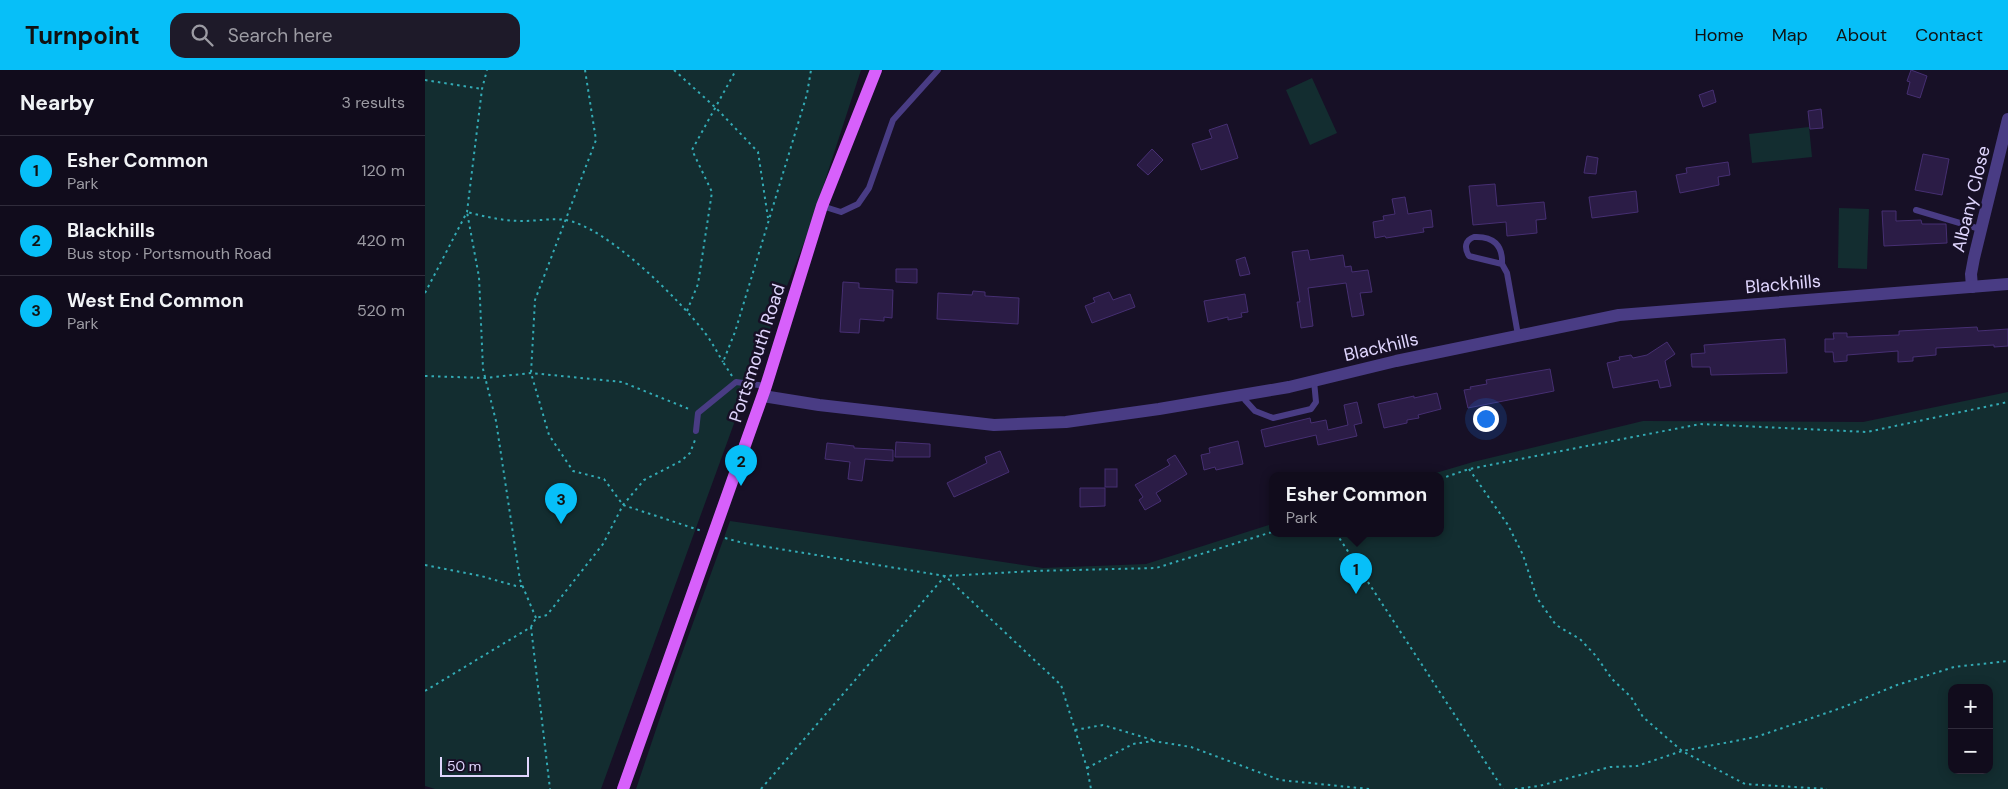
<!DOCTYPE html>
<meta charset="utf-8">
<style>
:root{--surface:#110c1c;--page:#1e1a29;--text:#f1f3f6;--muted:#9c9ba3;--line:#302c3b;--accent:#07bff8}
body{margin:0;font-family:"DM Sans",sans-serif;background:var(--page);color:var(--text)}
.controls{position:absolute;right:15px;bottom:15px;display:grid;overflow:hidden;border-radius:10px;box-shadow:0 2px 12px #0003}
.controls button{width:45px;height:45px;display:grid;place-items:center;padding:0;border:0;border-bottom:1px solid var(--line);background:var(--surface);color:var(--text);font:25px sans-serif}
.scale{position:absolute;left:15px;bottom:12px;width:89px;box-sizing:border-box;padding-left:5px;border:2px solid #e0d6fe;border-top:0;font-size:14px;line-height:18px;white-space:nowrap;color:#e0d6fe;-webkit-text-stroke:4px #171026;paint-order:stroke}
.you{position:absolute;left:1060px;top:348px;width:18px;height:18px;margin:-12px;border:4px solid #fff;border-radius:50%;background:#1a73e8;box-shadow:0 0 0 8px #1a73e833}
.badge{display:grid;place-items:center;width:32px;height:32px;border-radius:50%;background:var(--accent);color:#111;font-size:16px;font-weight:700}
.pin{position:absolute;translate:-50% -41px;filter:drop-shadow(0 1px 2px #0008)}
.pin::after{content:'';position:absolute;top:26px;width:18px;height:15px;background:inherit;clip-path:polygon(0 0,100% 0,50% 100%)}
.popup{position:absolute;left:844px;top:402px;width:175px;height:65px;box-sizing:border-box;display:grid;place-content:center;border-radius:10px;background:var(--surface);filter:drop-shadow(0 1px 4px #0005);font-size:16px;white-space:nowrap;color:var(--muted)}
.popup b{font-size:19px;color:var(--text)}
.popup::after{content:'';position:absolute;left:50%;top:100%;margin-left:-10px;border:10px solid transparent;border-top-color:var(--surface)}
.list{margin:0;padding:0;list-style:none}
h2{display:flex;justify-content:space-between;align-items:center;height:65px;margin:0;padding:0 20px;font-size:21px}
h2 small{font-size:16px;font-weight:400;color:var(--muted)}
.list li{display:grid;grid-template-columns:32px 1fr auto;gap:15px;align-items:center;box-sizing:border-box;height:70px;padding:0 20px;border-top:1px solid var(--line)}
.list b{display:block;font-size:19px;white-space:nowrap}
.list p{margin:0;font-size:16px;white-space:nowrap;color:var(--muted)}
.list em{font-size:16px;font-style:normal;color:var(--muted)}
.icon{flex:none;width:28px;height:28px;fill:none;stroke:currentColor;stroke-width:2;stroke-linecap:round;stroke-linejoin:round}
.map{position:relative;flex:none;width:1583px;height:719px;overflow:hidden}
header{display:flex;align-items:center;gap:30px;box-sizing:border-box;height:70px;padding:0 25px;background:var(--accent);color:#111}
header strong{font-size:24px}
nav{display:flex;gap:28px;margin-inline-start:auto;font-size:18px}
.search{width:350px;height:45px;background:var(--page);display:flex;align-items:center;gap:12px;box-sizing:border-box;padding:0 18px;border-radius:15px;color:var(--muted);font-size:19px}
main{display:flex}
aside{flex:1;background:var(--surface)}
.map>svg:first-child{display:block}
</style>
<header>
<strong>Turnpoint</strong>
<div class="search"><svg class="icon" aria-label="search" viewBox="0 0 24 24"><circle cx="10" cy="10" r="6"/><path d="M15 15l6 6"/></svg>Search here</div>
<nav><a>Home</a><a>Map</a><a>About</a><a>Contact</a></nav>
</header>
<main>
<aside>
<h2>Nearby<small>3 results</small></h2>
<ul class="list">
<li><span class="badge">1</span><div><b>Esher Common</b><p>Park</p></div><em>120 m</em></li>
<li><span class="badge">2</span><div><b>Blackhills</b><p>Bus stop · Portsmouth Road</p></div><em>420 m</em></li>
<li><span class="badge">3</span><div><b>West End Common</b><p>Park</p></div><em>520 m</em></li>
</ul>
</aside>
<div class="map">
<svg width="1583" height="719" viewBox="0 0 1583 719">
<rect width="100%" height="100%" fill="#171026"/>
<!-- green -->
<g fill="#132d30" fill-rule="evenodd">
<polygon points="0,0 436,0 384,160 323,315 176,719 10,719 0,716"/>
<polygon points="887,8 912,63 885,75 861,20"/>
<polygon points="1384,57 1387,87 1327,93 1324,64"/>
<polygon points="1414,138 1444,139 1442,199 1413,198"/>
<path d="M 1583,322 L 1583,719 L 211,719 L 251,600 L 305,451 L 618,498 L 721,494 L 847,454 L 847,463 L 1015,463 L 1015,405 L 1004,405 L 1048,392 L 1218,351 L 1438,352 ZM 1527,618 L 1564,618 L 1564,700 L 1527,700 Z"/>
</g>
<!-- building -->
<g fill="#2b1c46" stroke="#462f72">
<polygon points="1486,0 1502,6 1495,28 1482,24 1485,12 1482,11"/>
<polygon points="1288,20 1291,32 1278,37 1274,25"/>
<polygon points="1396,39 1398,58 1385,59 1383,41"/>
<polygon points="802,54 813,88 776,100 767,74 787,68 784,60"/>
<polygon points="727,79 738,90 723,105 712,95"/>
<polygon points="1498,84 1524,89 1517,125 1490,120"/>
<polygon points="1162,86 1173,88 1171,104 1159,103"/>
<polygon points="1303,92 1305,105 1293,107 1294,115 1255,123 1251,105 1262,103 1261,98"/>
<polygon points="1070,114 1072,136 1119,132 1121,149 1111,150 1112,163 1082,166 1081,152 1048,155 1044,116"/>
<polygon points="1211,121 1213,142 1167,148 1164,127"/>
<polygon points="980,127 983,144 1006,140 1008,157 998,158 999,162 961,168 960,166 950,168 948,152 959,150 958,146 970,144 967,129"/>
<polygon points="1457,141 1471,141 1471,151 1496,150 1497,154 1521,154 1522,173 1459,176"/>
<polygon points="883,180 885,190 918,185 920,197 926,196 927,202 943,200 947,222 935,223 939,245 927,247 921,213 883,218 888,256 876,258 872,232 875,232 867,182"/>
<polygon points="820,187 825,204 815,206 811,190"/>
<polygon points="471,199 492,199 492,213 471,212"/>
<polygon points="418,212 434,213 434,218 468,220 467,248 459,247 459,251 435,249 434,263 415,262"/>
<polygon points="548,221 560,222 560,226 594,228 593,254 512,249 513,223 547,225"/>
<polygon points="684,222 688,230 705,224 710,237 667,253 660,236 670,232 668,228"/>
<polygon points="820,224 823,242 816,243 817,247 803,250 803,247 783,252 779,231"/>
<polygon points="1552,257 1553,261 1583,259 1583,276 1569,277 1569,275 1511,278 1511,285 1488,287 1488,291 1473,292 1473,281 1422,285 1422,291 1409,292 1408,282 1400,282 1400,269 1409,269 1408,263 1422,263 1422,267 1474,265 1474,261"/>
<polygon points="1360,269 1362,303 1286,305 1285,297 1267,297 1266,284 1280,283 1279,275"/>
<polygon points="1242,272 1250,284 1240,291 1246,316 1235,318 1233,310 1188,318 1182,293 1195,290 1194,287 1206,285 1208,288 1222,285"/>
<polygon points="1125,299 1129,321 1043,338 1039,320 1046,319 1045,317 1062,314 1061,310"/>
<polygon points="1012,323 1016,339 993,345 994,348 982,350 982,353 959,358 953,334 989,326 989,328"/>
<polygon points="932,332 937,353 929,355 932,366 893,375 891,365 840,377 836,360 885,348 886,353 901,350 903,360 923,355 919,335"/>
<polygon points="813,371 818,394 791,400 790,397 779,400 776,385 785,383 784,378"/>
<polygon points="471,372 505,374 505,387 470,387"/>
<polygon points="402,373 429,376 429,378 468,380 468,391 440,389 437,411 423,409 425,392 400,389"/>
<polygon points="575,381 584,402 529,427 522,413 562,393 560,387"/>
<polygon points="750,385 762,404 731,423 736,431 720,440 714,430 718,427 710,415 745,395 742,390"/>
<rect x="680" y="399" width="12" height="18"/>
<polygon points="655,418 680,418 680,436 655,437"/>
</g>
<g fill="none" stroke-linecap="round" stroke-linejoin="round">
<!-- path -->
<g stroke="#33abb5" stroke-width="2" stroke-dasharray="2.5 4" stroke-linecap="butt">
<polyline points="160,0 171,70 110,230 106,303 124,365 148,401 179,409 198,435 277,461"/>
<polyline points="249,0 291,38 333,82 343,148"/>
<polyline points="0,10 57,19"/>
<polyline points="0,223 42,142 57,19 62,0"/>
<polyline points="262,241 273,214 287,122 267,80 311,0"/>
<polyline points="0,306 60,308 106,303 197,312 264,339"/>
<polyline points="307,306 298,292 310,262 382,24 386,0"/>
<polyline points="1044,399 1083,455 1098,485 1112,528 1131,555 1155,569 1171,586 1187,609 1206,627 1218,647 1257,681 1320,714 1402,719"/>
<polyline points="1015,409 1044,399 1275,354 1442,362 1583,332"/>
<polyline points="911,463 1078,719"/>
<polyline points="300,468 318,473 520,506 636,615 662,698 666,719"/>
<polyline points="0,495 56,506 91,516 98,516"/>
<path d="M 111,548 L 95,510 L 71,351 L 58,299 L 54,207 L 42,142 C 61,147 79,151 98,151 C 112,151 127,148 140,150 C 181,156 255,230 280,263 C 287,272 292,282 298,292"/>
<polyline points="106,557 125,719"/>
<polyline points="0,621 106,557 111,548 122,545 178,474 198,435 219,410 256,391 265,383 270,370"/>
<polyline points="650,660 678,655 728,670"/>
<polyline points="662,698 708,674 728,671 766,677 855,710 944,719"/>
<polyline points="336,719 520,506 609,501 731,498 847,462"/>
<polyline points="1090,719 1114,716 1185,697 1212,696 1257,681 1331,667 1416,638 1472,615 1529,597 1583,591"/>
</g>
<!-- service -->
<g stroke="#493c84" stroke-width="6">
<polyline points="397,136 416,142 433,134 444,118 468,50 513,0"/>
<polyline points="1491,140 1555,159"/>
<path d="M 1077,194 C 1078,175 1068,166 1049,167 C 1040,170 1039,178 1044,186 L 1077,194 L 1082,203 L 1093,265"/>
<polyline points="819,325 820,330 830,341 848,348 886,339 891,332 889,311"/>
<polyline points="271,361 273,343 311,312 341,316"/>
</g>
<!-- minor -->
<g stroke="#493c84" stroke-width="12">
<polyline points="1547,217 1546,204 1549,188 1583,49"/>
<polyline points="338,326 394,335 569,355 641,352 734,339 864,317 971,291 1194,245 1583,214"/>
</g>
<!-- primary -->
<polyline stroke="#d760fb" stroke-width="12" points="198,719 341,316 397,136 451,0"/>
</g>
<g text-anchor="middle" stroke-width="5" stroke-linejoin="round" paint-order="stroke">
<!-- street labels -->
<g font-size="18" fill="#e0d6fe" stroke="#171026">
<text transform="translate(1546 129) rotate(-76)" y="6">Albany Close</text>
<text transform="translate(1358 214) rotate(-5)" y="6">Blackhills</text>
<text transform="translate(956 277) rotate(-13)" y="6">Blackhills</text>
<text transform="translate(332 283) rotate(-72)" y="6">Portsmouth Road</text>
</g>
</g>
</svg>
<div class="controls">
<button>+</button>
<button>−</button>
</div>
<div class="scale">50 m</div>
<div class="you"></div>
<div class="pin badge" style="left:931px;top:524px">1</div>
<div class="popup"><b>Esher Common</b>Park</div>
<div class="pin badge" style="left:316px;top:416px">2</div>
<div class="pin badge" style="left:136px;top:454px">3</div>
</div>
</main>
